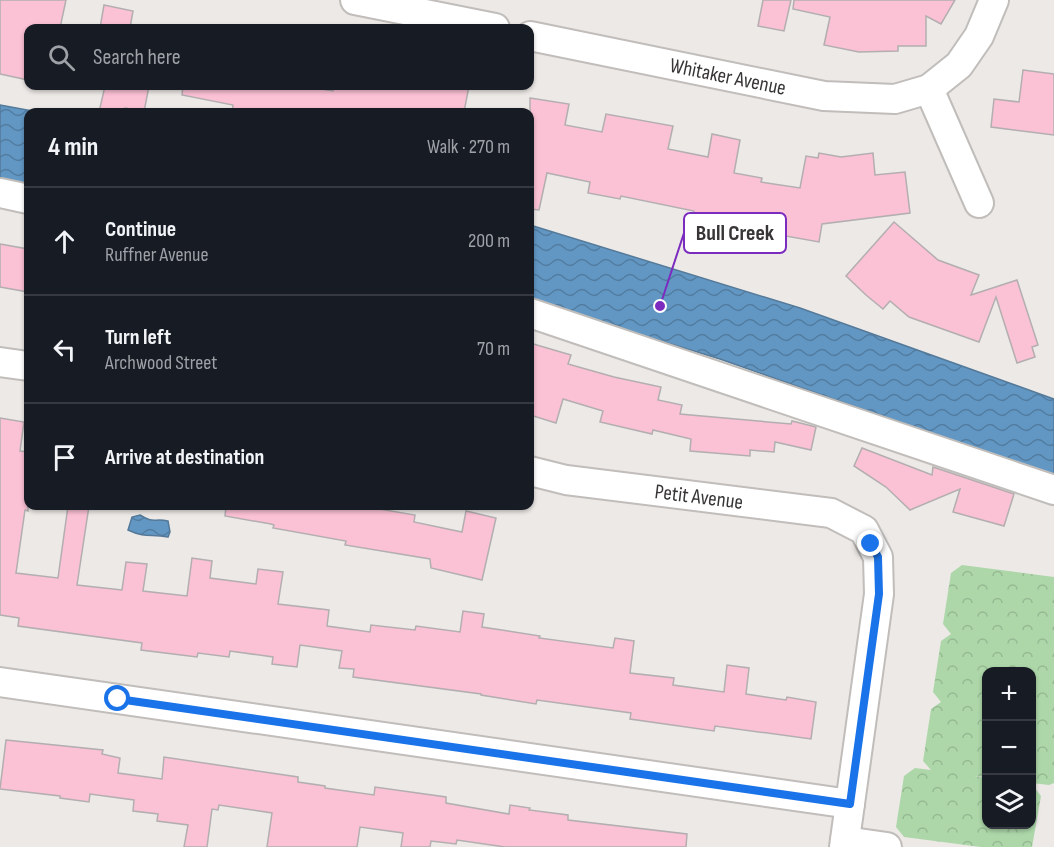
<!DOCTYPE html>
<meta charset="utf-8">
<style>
:root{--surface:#171b24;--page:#20242c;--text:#f1f3f6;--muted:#9ea1a6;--line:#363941}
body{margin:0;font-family:"Sofia Sans Condensed",sans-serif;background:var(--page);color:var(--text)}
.controls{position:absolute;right:18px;bottom:18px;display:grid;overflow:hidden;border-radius:12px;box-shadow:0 2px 4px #0004}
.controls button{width:54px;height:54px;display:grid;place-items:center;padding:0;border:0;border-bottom:2px solid var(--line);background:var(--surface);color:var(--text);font:30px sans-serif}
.stop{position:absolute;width:18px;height:18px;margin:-14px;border:4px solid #1a73e8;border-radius:50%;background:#fff}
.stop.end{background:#1a73e8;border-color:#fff;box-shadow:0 2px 6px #0008}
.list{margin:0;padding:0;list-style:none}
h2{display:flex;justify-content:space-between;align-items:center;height:78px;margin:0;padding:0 24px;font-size:26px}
h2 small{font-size:20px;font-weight:400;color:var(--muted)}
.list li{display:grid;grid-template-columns:39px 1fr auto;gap:18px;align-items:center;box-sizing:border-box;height:108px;padding:0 24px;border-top:2px solid var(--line)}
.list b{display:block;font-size:22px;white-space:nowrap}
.list p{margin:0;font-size:20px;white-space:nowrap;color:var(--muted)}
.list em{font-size:20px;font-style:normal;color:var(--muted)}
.icon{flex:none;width:33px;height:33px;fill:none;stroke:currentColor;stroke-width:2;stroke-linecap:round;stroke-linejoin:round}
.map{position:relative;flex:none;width:1054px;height:847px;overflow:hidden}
.search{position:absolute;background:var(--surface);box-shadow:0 2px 4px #0004;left:24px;top:24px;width:510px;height:66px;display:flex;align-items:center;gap:15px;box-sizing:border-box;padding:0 21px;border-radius:12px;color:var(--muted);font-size:22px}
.panel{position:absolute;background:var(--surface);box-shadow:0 2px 4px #0004;left:24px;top:108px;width:510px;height:402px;border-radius:12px}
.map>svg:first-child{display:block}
</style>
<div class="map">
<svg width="1054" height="847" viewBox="0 0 1054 847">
<defs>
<pattern id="park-crowns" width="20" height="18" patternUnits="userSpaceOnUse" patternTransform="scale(1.5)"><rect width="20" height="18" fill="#add7a9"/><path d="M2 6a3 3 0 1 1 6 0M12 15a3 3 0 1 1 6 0" fill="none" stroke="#95b992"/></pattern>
<pattern id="water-waves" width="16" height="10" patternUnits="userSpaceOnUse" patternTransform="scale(1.5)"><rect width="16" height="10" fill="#6297c4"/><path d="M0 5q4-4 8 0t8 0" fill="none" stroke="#527ca0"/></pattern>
</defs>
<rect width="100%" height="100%" fill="#ede9e7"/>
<!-- park -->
<polygon fill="url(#park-crowns)" points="962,565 1054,577 1054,783 1049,785 1032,783 1032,672 986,672 986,777 974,776 986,778 986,824 1032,824 1032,784 1041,796 1032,847 981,847 904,837 896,827 904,776 915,768 931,770 923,761 931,709 941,702 933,692 941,641 951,634 943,624 951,573"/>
<!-- water -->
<g fill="url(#water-waves)" stroke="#557a99" stroke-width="1.5">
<polygon points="0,105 38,112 28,112 28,187 0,181"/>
<polygon points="530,225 800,308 1054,399 1054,477 720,359 530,301"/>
<path d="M 140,515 C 154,524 154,518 168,521 L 170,532 L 168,537 C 151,533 147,539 128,530 L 132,517 Z"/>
</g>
<!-- building -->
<g fill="#fbc1d5" stroke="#b3aeb0" stroke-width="1.5">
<polygon points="0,0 66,0 60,28 28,28 28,80 0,74"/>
<polygon points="763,0 791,0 784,31 758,26"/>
<polygon points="794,0 955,0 941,24 926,16 926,46 898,46 898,51 859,52 824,45 830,17 793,9"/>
<polygon points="104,5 133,11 130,28 100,28"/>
<polygon points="1023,70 1054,74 1054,135 991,127 994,99 1019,102"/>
<polygon points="105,86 149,86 144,112 125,108 124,112 99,112"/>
<polygon points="183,86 303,86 333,91 334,86 469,86 464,112 232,112 233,105 182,95"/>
<polygon points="530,98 569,104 565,125 602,132 606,114 673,126 668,149 708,157 712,134 740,140 734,173 762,178 761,182 800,188 806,156 818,158 819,153 841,157 873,153 875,175 905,172 910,213 822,224 819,242 735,227 734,232 703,226 705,217 693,214 694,211 621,196 620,199 588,193 590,182 547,173 539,210 530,209"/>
<polygon points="894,222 938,260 979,275 971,295 1017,280 1038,345 1032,347 1035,357 1017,363 996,297 979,342 909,317 890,301 883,309 866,295 846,276"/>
<polygon points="0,244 28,249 28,292 0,287"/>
<polygon points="530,343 571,355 568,364 614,377 661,387 658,400 682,405 680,414 791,424 792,421 816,427 811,450 775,442 774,452 750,450 750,456 690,451 691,439 653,430 652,434 600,422 603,411 563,399 556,423 530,415"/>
<polygon points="0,418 24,422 20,451 28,452 28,511 25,510 16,573 58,578 68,506 89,506 77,585 122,590 126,562 147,564 143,591 187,596 192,558 212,561 210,578 256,584 258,569 283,572 278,604 329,610 327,626 370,632 371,625 415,630 416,626 460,632 463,611 484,614 482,627 540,636 539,638 613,648 615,638 634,641 630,673 674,678 673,685 724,692 727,665 749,668 746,694 786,700 787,697 816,702 811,739 715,726 714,731 630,719 631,713 537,700 536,704 481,695 481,694 353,677 354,669 339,668 342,651 300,645 297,667 272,664 273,657 230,651 229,657 198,653 197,657 141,650 142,643 18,626 19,618 0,615"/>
<polygon points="862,448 932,475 933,467 1014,494 1004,526 953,512 960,489 910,510 886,487 854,466"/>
<polygon points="226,506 380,506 379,509 415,515 414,522 462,532 466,511 496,518 482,580 431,568 430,559 345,545 346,541 273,528 274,525 271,524 225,516"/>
<polygon points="6,740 103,750 102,754 120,758 118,773 162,779 164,757 298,777 298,782 325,786 325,788 374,795 375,787 446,797 446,803 509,814 510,805 530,808 529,810 568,815 568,820 687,834 686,847 505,847 457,840 456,844 431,841 430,847 401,847 403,833 360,827 357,847 267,847 272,813 219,805 218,810 212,809 207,847 184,847 188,825 157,821 158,814 133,811 134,800 90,794 89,802 60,798 60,796 0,789"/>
</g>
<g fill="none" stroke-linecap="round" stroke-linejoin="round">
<defs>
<g id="minor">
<polyline points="355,0 495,28"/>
<path id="s1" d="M 530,36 L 824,96 L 895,99 L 929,89"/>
<polyline points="0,193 28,199"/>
<polyline points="979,203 929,89 959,65 979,36 994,0"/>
<polyline points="530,313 1054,490"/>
<polyline points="0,362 28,366"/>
<path id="s2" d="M 530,471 L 566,480 L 831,513 L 864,530 L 878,557 L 879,594 L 844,847"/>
<polyline points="0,682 850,804"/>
<polyline points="845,841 887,847"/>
</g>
</defs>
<!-- minor casing -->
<use href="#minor" stroke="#c0bdba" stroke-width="32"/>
<!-- minor -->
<use href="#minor" stroke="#fff" stroke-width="28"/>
</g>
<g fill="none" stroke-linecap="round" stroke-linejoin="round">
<!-- route -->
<polyline stroke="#1a73e8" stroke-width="8" points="118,699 850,804 879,594 878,557 871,544"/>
</g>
<g text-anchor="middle" stroke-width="4.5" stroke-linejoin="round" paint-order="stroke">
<!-- street labels -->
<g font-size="21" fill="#373635" stroke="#fff">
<text dy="7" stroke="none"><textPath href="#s1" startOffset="202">Whitaker Avenue</textPath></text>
<text dy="7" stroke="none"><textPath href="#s2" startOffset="171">Petit Avenue</textPath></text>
</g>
</g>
<!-- callouts -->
<path fill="none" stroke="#7b2cbf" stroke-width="2" d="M660 306L684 233"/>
<circle fill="#7b2cbf" stroke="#fff" stroke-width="2" cx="660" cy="306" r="6"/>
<rect fill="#fff" stroke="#7b2cbf" stroke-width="2" x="684" y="213" width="102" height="40" rx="6"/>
<g font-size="22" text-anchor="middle" font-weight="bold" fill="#373635">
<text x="735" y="240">Bull Creek</text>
</g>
</svg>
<div class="controls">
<button>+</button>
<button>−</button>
<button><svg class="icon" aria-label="layers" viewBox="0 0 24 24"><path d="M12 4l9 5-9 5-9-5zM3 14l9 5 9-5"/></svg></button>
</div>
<div class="stop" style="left:118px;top:699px"></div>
<div class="stop end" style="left:871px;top:544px"></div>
<div class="search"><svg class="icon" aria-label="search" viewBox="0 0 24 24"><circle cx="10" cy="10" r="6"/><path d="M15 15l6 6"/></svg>Search here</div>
<section class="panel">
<h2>4 min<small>Walk · 270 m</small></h2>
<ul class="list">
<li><svg class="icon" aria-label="ahead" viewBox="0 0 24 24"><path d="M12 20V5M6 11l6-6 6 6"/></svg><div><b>Continue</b><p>Ruffner Avenue</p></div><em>200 m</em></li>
<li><svg class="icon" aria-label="left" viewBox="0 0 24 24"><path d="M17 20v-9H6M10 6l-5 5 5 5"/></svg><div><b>Turn left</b><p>Archwood Street</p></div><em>70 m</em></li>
<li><svg class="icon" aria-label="arrive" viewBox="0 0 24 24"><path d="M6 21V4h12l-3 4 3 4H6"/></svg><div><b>Arrive at destination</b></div></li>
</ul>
</section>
</div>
